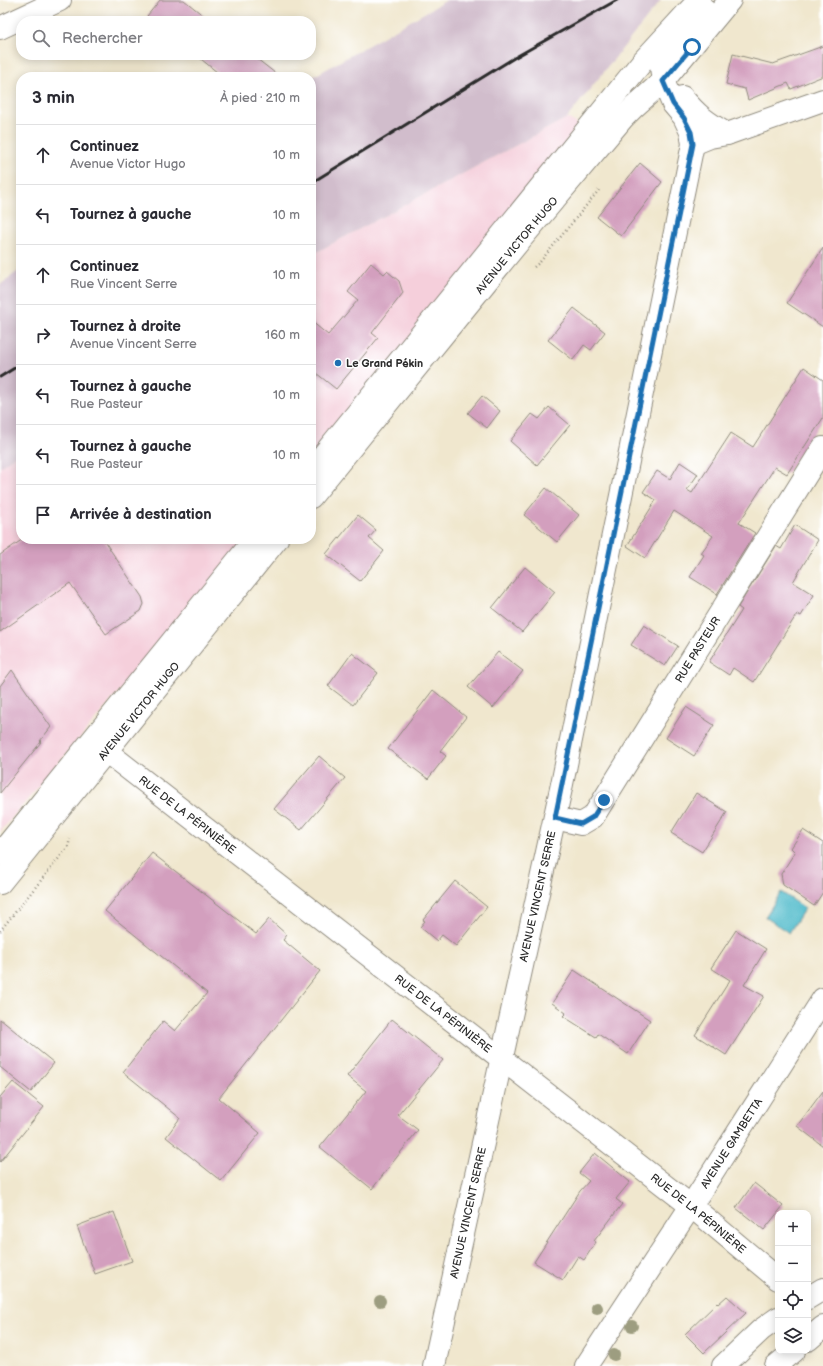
<!DOCTYPE html>
<html lang="fr">
<meta charset="utf-8">
<style>
:root{--surface:#fff;--page:#f2f2f3;--text:#2b2b33;--muted:#7c7c81;--line:#e1e1e2}
body{margin:0;font-family:"Balsamiq Sans",sans-serif;background:var(--page);color:var(--text)}
.controls{position:absolute;right:12px;bottom:12px;display:grid;overflow:hidden;border-radius:8px;box-shadow:0 2px 10px #0003}
.controls button{width:36px;height:36px;display:grid;place-items:center;padding:0;border:0;border-bottom:1px solid var(--line);background:var(--surface);color:var(--text);font:20px sans-serif}
.stop{position:absolute;width:12px;height:12px;margin:-9px;border:3px solid #1f6fb2;border-radius:50%;background:#fff}
.stop.end{background:#1f6fb2;border-color:#fff;box-shadow:0 1px 4px #0008}
.list{margin:0;padding:0;list-style:none}
h2{display:flex;justify-content:space-between;align-items:center;height:52px;margin:0;padding:0 16px;font-size:17px}
h2 small{font-size:13px;font-weight:400;color:var(--muted)}
.list li{display:grid;grid-template-columns:26px 1fr auto;gap:12px;align-items:center;box-sizing:border-box;height:60px;padding:0 16px;border-top:1px solid var(--line)}
.list b{display:block;font-size:15px;white-space:nowrap}
.list p{margin:0;font-size:13px;white-space:nowrap;color:var(--muted)}
.list em{font-size:13px;font-style:normal;color:var(--muted)}
.icon{flex:none;width:22px;height:22px;fill:none;stroke:currentColor;stroke-width:2;stroke-linecap:round;stroke-linejoin:round}
.map{position:relative;flex:none;width:823px;height:1366px;overflow:hidden}
.search{position:absolute;background:var(--surface);box-shadow:0 2px 10px #0003;left:16px;top:16px;width:300px;height:44px;display:flex;align-items:center;gap:10px;box-sizing:border-box;padding:0 14px;border-radius:16px;color:var(--muted);font-size:15px}
.panel{position:absolute;background:var(--surface);box-shadow:0 2px 10px #0003;left:16px;top:72px;width:300px;height:472px;border-radius:16px}
.map>svg:first-child{display:block}
</style>
<div class="map">
<svg width="823" height="1366" viewBox="0 0 823 1366">
<rect width="100%" height="100%" fill="#fff"/>
<filter id="ink" filterUnits="userSpaceOnUse"><feTurbulence type="fractalNoise" baseFrequency=".025" numOctaves="2"/><feDisplacementMap in="SourceGraphic" scale="8" xChannelSelector="R" yChannelSelector="G"/><feConvolveMatrix kernelMatrix="1 2 1 2 8 2 1 2 1" color-interpolation-filters="sRGB"/></filter>
<filter id="wash" filterUnits="userSpaceOnUse"><feTurbulence type="fractalNoise" baseFrequency=".012" numOctaves="4" result="noise"/><feDisplacementMap in="SourceGraphic" scale="16" xChannelSelector="R" yChannelSelector="G"/><feGaussianBlur stdDeviation="0.9" result="paint"/><feColorMatrix in="noise" values="0 0 0 0 0 0 0 0 0 0 0 0 0 0 0 0 0 1.4 0 .05"/><feComposite in="paint" operator="in"/></filter>
<g filter="url(#wash)">
<rect width="100%" height="100%" fill="#f0e7ce"/>
<!-- built -->
<g fill="#f5cfdb">
<polygon points="567,118 594,133 311,466 311,255"/>
<polygon points="21,451 21,539 249,539 0,832 0,467"/>
</g>
<!-- industrial -->
<g fill="#d1bdcc">
<polygon points="447,0 661,0 567,118 311,255 311,78"/>
<polygon points="21,269 21,451 0,467 0,285"/>
</g>
<!-- water -->
<polygon fill="#4ebaca" stroke="#3c727a" points="781,892 805,908 789,933 765,917"/>
<g id="blocks">
<!-- building -->
<g fill="#d39fbe">
<polygon points="160,0 184,0 210,21 153,21 147,16"/>
<polygon points="823,46 823,76 791,89 788,83 748,100 745,89 726,84 733,54 773,64"/>
<polygon points="196,55 252,55 280,77 223,77"/>
<polygon points="640,163 662,182 621,236 597,217"/>
<polygon points="823,248 823,327 787,303"/>
<polygon points="371,263 384,274 387,271 399,281 403,293 372,333 378,338 336,389 311,369 311,321 328,335 358,300 348,292"/>
<polygon points="574,308 605,332 591,350 584,345 573,360 548,340"/>
<polygon points="804,367 823,380 823,418 787,474 775,467 739,523 755,533 717,594 690,577 704,555 701,553 713,536 674,511 645,558 627,546 656,500 643,492 657,471 670,479 680,462 698,474 687,490 692,493 731,433 753,447"/>
<polygon points="482,396 500,411 487,428 468,413"/>
<polygon points="549,407 570,425 537,465 510,441 532,414 539,419"/>
<polygon points="546,488 579,515 557,542 524,515"/>
<polygon points="358,515 376,530 369,538 384,551 360,581 326,554"/>
<polygon points="795,525 818,540 793,582 814,595 801,616 797,614 754,682 733,668 729,675 709,662 742,610 738,607 776,546 781,549"/>
<polygon points="23,539 103,539 142,597 144,604 141,611 106,634 70,583 0,632 0,555"/>
<polygon points="525,567 555,592 522,632 492,608"/>
<polygon points="644,625 678,646 665,666 631,645"/>
<polygon points="498,652 523,671 493,708 468,687"/>
<polygon points="352,653 378,673 353,705 328,686"/>
<polygon points="12,670 51,727 40,741 41,742 0,793 0,686"/>
<polygon points="433,690 466,717 440,751 446,756 428,779 388,749"/>
<polygon points="686,707 714,725 694,756 666,738"/>
<polygon points="319,756 345,778 301,830 274,809"/>
<polygon points="696,793 727,812 702,852 671,833"/>
<polygon points="803,830 823,843 823,892 814,906 783,885 781,874 795,852 791,848"/>
<polygon points="152,853 256,934 269,919 287,935 283,940 320,971 219,1098 260,1133 221,1181 166,1137 180,1118 123,1072 163,1021 175,1031 207,993 105,911"/>
<polygon points="455,881 487,907 456,946 442,935 437,941 420,927 425,921 423,920"/>
<polygon points="736,930 766,949 744,985 764,996 726,1055 695,1035 730,980 711,968"/>
<polygon points="574,970 650,1020 628,1054 598,1034 596,1037 563,1016 566,1013 552,1003"/>
<polygon points="0,1019 54,1063 31,1092 0,1067"/>
<polygon points="392,1019 443,1060 398,1115 418,1130 372,1189 320,1147 366,1091 347,1076"/>
<polygon points="13,1082 44,1107 0,1162 0,1097"/>
<polygon points="823,1091 823,1146 797,1126"/>
<polygon points="595,1153 630,1182 616,1199 622,1204 594,1241 596,1242 584,1260 578,1256 563,1280 534,1262 580,1191 589,1181 579,1173"/>
<polygon points="754,1183 783,1206 764,1230 736,1208"/>
<polygon points="114,1212 132,1261 95,1274 77,1226"/>
<polygon points="727,1296 746,1313 704,1353 685,1334 717,1303 718,1304"/>
</g>
</g>
</g>
<g filter="url(#ink)">
<use href="#blocks" fill-opacity="0" stroke="#8e897c" stroke-width="1"/>
<g fill="none" stroke-linecap="round" stroke-linejoin="round">
<defs>
<g id="street">
<polyline points="0,28 60,0"/>
<path d="M 682,97 C 697,115 706,122 727,134"/>
<polyline points="693,144 710,137 727,134 823,100"/>
<path id="s1" d="M 107,752 L 691,1206 L 778,1279"/>
<path id="s2" d="M 555,818 L 581,824 L 593,817 L 823,448"/>
<polyline points="808,1298 823,1289"/>
<path id="s3" d="M 434,1366 L 562,784 L 693,144 L 691,132 L 684,117 L 673,104 L 663,81 L 661,67 L 667,55 L 703,8"/>
<path id="s4" d="M 586,1366 L 691,1206 L 823,999"/>
<polyline points="723,1366 761,1330 778,1318"/>
</g>
<g id="primary">
<polyline points="311,470 642,62 699,0"/>
<path id="s5" d="M 311,497 L 521,239 L 623,118 L 634,107 L 663,81 L 730,0"/>
<polyline points="0,854 255,539"/>
<path id="s6" d="M 0,883 L 277,539"/>
<polyline points="808,1340 823,1327"/>
<polyline points="776,1366 794,1351"/>
</g>
</defs>
<!-- street casing -->
<use href="#street" stroke="#8e897c" stroke-width="24"/>
<!-- primary casing -->
<use href="#primary" stroke="#8e897c" stroke-width="24"/>
<!-- path -->
<g stroke="#8e897c" stroke-width="2.5" stroke-dasharray="1 3" stroke-linecap="butt">
<polyline points="534,267 540,262 599,190"/>
<polyline points="311,529 316,523"/>
<polyline points="0,931 68,847 70,839"/>
</g>
<!-- street -->
<use href="#street" stroke="#fff" stroke-width="22"/>
<!-- primary -->
<use href="#primary" stroke="#fff" stroke-width="22"/>
<!-- rail -->
<g stroke="#2b2b2b" stroke-width="3">
<polyline points="311,183 514,58 617,0"/>
<polyline points="0,377 21,364"/>
</g>
</g>
<!-- trees -->
<g fill="#9d9d80">
<circle cx="380" cy="1301" r="6"/>
<circle cx="597" cy="1308" r="6"/>
<circle cx="632" cy="1326" r="6"/>
<circle cx="614" cy="1355" r="6"/>
</g>
</g>
<g fill="none" stroke-linecap="round" stroke-linejoin="round" filter="url(#ink)">
<!-- route -->
<polyline stroke="#1f6fb2" stroke-width="5" points="604,800 593,817 581,824 555,818 693,144 691,132 684,118 673,104 663,81 692,47"/>
</g>
<!-- markers -->
<circle fill="#1f6fb2" stroke="#fff" stroke-width="1.5" cx="338" cy="363" r="4"/>
<g text-anchor="middle" stroke-width="3" stroke-linejoin="round" paint-order="stroke">
<!-- street labels -->
<g font-size="11" fill="#2b2b2b" stroke="#fff">
<text dy="4" stroke="none"><textPath href="#s5" startOffset="325">AVENUE VICTOR HUGO</textPath></text>
<text dy="4" stroke="none"><textPath href="#s2" startOffset="238">RUE PASTEUR</textPath></text>
<text dy="4" stroke="none"><textPath href="#s6" startOffset="221">AVENUE VICTOR HUGO</textPath></text>
<text dy="4" stroke="none"><textPath href="#s1" startOffset="102">RUE DE LA PÉPINIÈRE</textPath></text>
<text dy="4" stroke="none"><textPath href="#s3" startOffset="481">AVENUE VINCENT SERRE</textPath></text>
<text dy="4" stroke="none"><textPath href="#s1" startOffset="426">RUE DE LA PÉPINIÈRE</textPath></text>
<text dy="4" stroke="none"><textPath href="#s4" startOffset="266">AVENUE GAMBETTA</textPath></text>
<text dy="4" stroke="none"><textPath href="#s3" startOffset="157">AVENUE VINCENT SERRE</textPath></text>
<text dy="4" stroke="none"><textPath href="#s1" startOffset="750">RUE DE LA PÉPINIÈRE</textPath></text>
</g>
<!-- poi labels -->
<g font-size="11" font-weight="bold" fill="#2b2b2b" stroke="#fff" text-anchor="start">
<text x="346" y="367">Le Grand Pékin</text>
</g>
</g>
</svg>
<div class="controls">
<button>+</button>
<button>−</button>
<button><svg class="icon" aria-label="locate" viewBox="0 0 24 24"><circle cx="12" cy="12" r="6"/><path d="M12 2v4M12 18v4M2 12h4M18 12h4"/></svg></button>
<button><svg class="icon" aria-label="layers" viewBox="0 0 24 24"><path d="M12 4l9 5-9 5-9-5zM3 14l9 5 9-5"/></svg></button>
</div>
<div class="stop" style="left:692px;top:47px"></div>
<div class="stop end" style="left:604px;top:800px"></div>
<div class="search"><svg class="icon" aria-label="search" viewBox="0 0 24 24"><circle cx="10" cy="10" r="6"/><path d="M15 15l6 6"/></svg>Rechercher</div>
<section class="panel">
<h2>3 min<small>À pied · 210 m</small></h2>
<ul class="list">
<li><svg class="icon" aria-label="ahead" viewBox="0 0 24 24"><path d="M12 20V5M6 11l6-6 6 6"/></svg><div><b>Continuez</b><p>Avenue Victor Hugo</p></div><em>10 m</em></li>
<li><svg class="icon" aria-label="left" viewBox="0 0 24 24"><path d="M17 20v-9H6M10 6l-5 5 5 5"/></svg><div><b>Tournez à gauche</b></div><em>10 m</em></li>
<li><svg class="icon" aria-label="ahead" viewBox="0 0 24 24"><path d="M12 20V5M6 11l6-6 6 6"/></svg><div><b>Continuez</b><p>Rue Vincent Serre</p></div><em>10 m</em></li>
<li><svg class="icon" aria-label="right" viewBox="0 0 24 24"><path d="M7 20v-9h11M14 6l5 5-5 5"/></svg><div><b>Tournez à droite</b><p>Avenue Vincent Serre</p></div><em>160 m</em></li>
<li><svg class="icon" aria-label="left" viewBox="0 0 24 24"><path d="M17 20v-9H6M10 6l-5 5 5 5"/></svg><div><b>Tournez à gauche</b><p>Rue Pasteur</p></div><em>10 m</em></li>
<li><svg class="icon" aria-label="left" viewBox="0 0 24 24"><path d="M17 20v-9H6M10 6l-5 5 5 5"/></svg><div><b>Tournez à gauche</b><p>Rue Pasteur</p></div><em>10 m</em></li>
<li><svg class="icon" aria-label="arrive" viewBox="0 0 24 24"><path d="M6 21V4h12l-3 4 3 4H6"/></svg><div><b>Arrivée à destination</b></div></li>
</ul>
</section>
</div>
